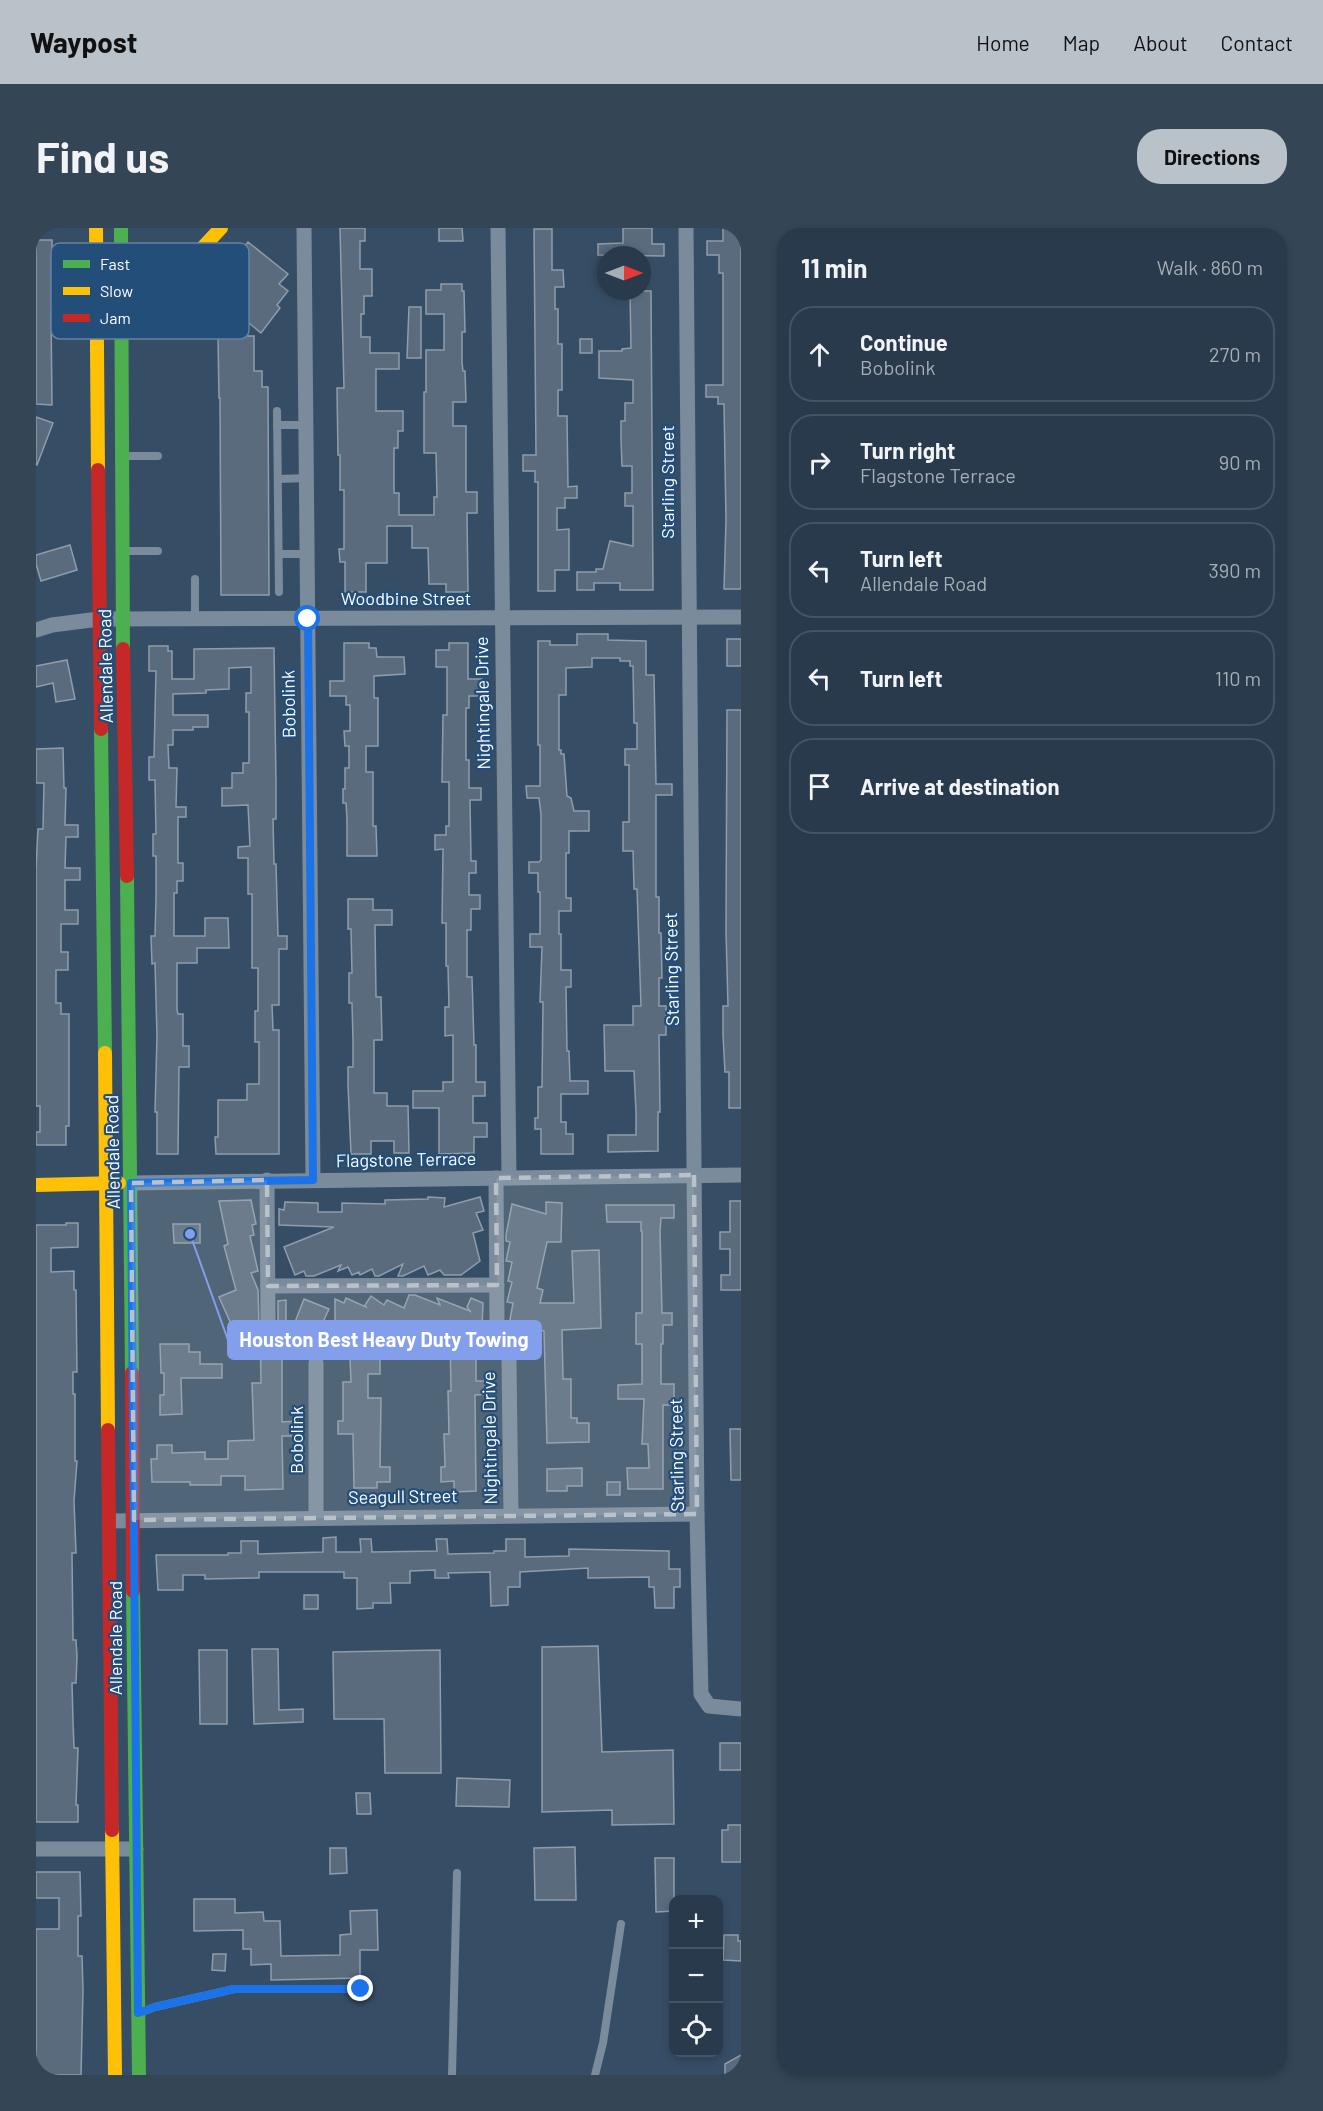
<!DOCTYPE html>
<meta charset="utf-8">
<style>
:root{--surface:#283a4c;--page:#344556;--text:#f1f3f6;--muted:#a5adb5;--line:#445464;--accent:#b9c1c9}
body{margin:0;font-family:Barlow,sans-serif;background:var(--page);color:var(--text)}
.controls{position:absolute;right:18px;bottom:18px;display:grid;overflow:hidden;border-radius:12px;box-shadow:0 3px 9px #0003}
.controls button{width:54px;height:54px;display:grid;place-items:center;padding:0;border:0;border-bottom:2px solid var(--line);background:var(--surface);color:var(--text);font:30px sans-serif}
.compass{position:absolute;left:561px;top:18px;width:54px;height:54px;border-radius:50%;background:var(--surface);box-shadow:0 3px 9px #0003;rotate:90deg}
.stop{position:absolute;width:18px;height:18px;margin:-14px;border:4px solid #1a73e8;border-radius:50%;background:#fff}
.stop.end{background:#1a73e8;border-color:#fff;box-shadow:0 2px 6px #0008}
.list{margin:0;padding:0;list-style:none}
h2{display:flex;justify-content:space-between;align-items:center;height:78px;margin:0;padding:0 24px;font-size:26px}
h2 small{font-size:20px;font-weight:400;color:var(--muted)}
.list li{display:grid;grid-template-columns:39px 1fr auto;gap:18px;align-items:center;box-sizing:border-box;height:96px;margin:0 12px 12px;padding:0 12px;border:2px solid var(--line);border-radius:24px}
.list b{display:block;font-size:22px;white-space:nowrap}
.list p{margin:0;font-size:20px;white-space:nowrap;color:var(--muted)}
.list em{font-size:20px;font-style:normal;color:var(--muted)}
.icon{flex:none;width:33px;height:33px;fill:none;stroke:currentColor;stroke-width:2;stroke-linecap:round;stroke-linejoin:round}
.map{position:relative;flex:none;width:705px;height:1847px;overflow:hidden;border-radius:24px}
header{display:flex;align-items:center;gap:36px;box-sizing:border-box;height:84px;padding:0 30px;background:var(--accent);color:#111}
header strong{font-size:28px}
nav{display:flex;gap:33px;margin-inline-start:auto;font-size:21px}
.intro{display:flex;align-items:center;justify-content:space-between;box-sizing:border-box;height:144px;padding:0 36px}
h1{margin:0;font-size:42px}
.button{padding:15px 27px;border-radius:24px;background:var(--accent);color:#111;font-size:21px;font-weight:700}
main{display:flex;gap:36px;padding:0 36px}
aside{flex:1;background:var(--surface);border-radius:24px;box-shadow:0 3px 9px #0003}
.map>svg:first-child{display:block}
</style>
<header>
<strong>Waypost</strong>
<nav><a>Home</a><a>Map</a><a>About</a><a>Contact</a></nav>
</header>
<div class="intro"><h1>Find us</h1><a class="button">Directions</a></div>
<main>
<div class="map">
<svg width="705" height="1847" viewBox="0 0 705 1847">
<rect width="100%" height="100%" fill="#364e65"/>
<!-- building -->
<g fill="#596b7d" stroke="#8e9dab" stroke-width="1.5">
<polygon points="304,0 329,0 329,13 324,13 324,41 336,41 336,68 328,68 328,86 325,86 325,109 334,109 334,125 363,125 363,141 340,141 340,183 367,183 367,203 362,203 362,220 358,220 358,265 363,265 363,287 398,287 398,269 401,269 400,225 388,225 388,164 390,164 390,122 408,122 408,86 390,86 390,62 405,62 405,56 426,56 426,63 428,63 429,104 426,104 426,134 427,143 429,143 430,174 417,174 417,198 430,198 430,264 441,264 441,285 431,285 432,364 410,364 410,356 393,356 392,320 376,320 376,298 351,298 351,335 330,335 330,364 309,364 309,334 304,334 303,321 308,321 308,262 304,262 304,227 302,227 301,160 308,160"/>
<polygon points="403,0 426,0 427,13 403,13"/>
<polygon points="587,0 616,0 616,16 628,16 628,28 562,27 562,16 587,15"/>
<polygon points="687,0 705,0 705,361 688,361 690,292 688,176 682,176 682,169 670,169 670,157 687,157 687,45 683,45 683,27 671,27 671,13 687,13"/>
<polygon points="498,1 516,1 516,42 527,42 528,59 519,59 519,81 522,81 522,116 526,116 526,162 522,162 522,188 531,188 532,259 541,258 541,270 529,270 529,280 521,280 521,302 533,301 533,342 519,342 519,363 502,363 502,254 499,254 499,243 487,243 487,227 500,227"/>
<polygon points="0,12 16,12 16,57 25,57 25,84 15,84 16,177 0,176"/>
<polygon points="212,14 252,46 243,56 252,63 241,77 244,80 225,105 173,62"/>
<polygon points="594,63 615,63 617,362 584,362 584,355 558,355 558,362 541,362 541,344 560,344 560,341 567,341 574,313 597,318 597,278 589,278 589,265 596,265 596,238 586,238 585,211 585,193 589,193 589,175 597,175 597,152 563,150 563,123 586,123 586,121 595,120"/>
<polygon points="373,79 385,79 385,130 371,130"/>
<polygon points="182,108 218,108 218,143 226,143 226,159 232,159 233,367 185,367 184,170 183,170"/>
<rect x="544" y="111" width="12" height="14"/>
<polygon points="0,189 17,195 1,237 0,237"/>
<polygon points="34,317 41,342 5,353 0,336 0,327"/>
<polygon points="541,406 572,406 572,412 610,413 610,447 618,447 620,556 636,556 636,567 620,567 620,669 623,669 623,705 625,705 626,750 623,750 623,778 630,778 630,807 623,807 624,884 622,884 622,923 572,924 572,907 600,907 600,884 598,843 569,843 568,797 597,797 597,778 605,778 601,661 598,661 597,623 587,623 587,594 593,594 593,537 589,537 589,521 601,521 601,495 598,495 597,438 594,438 594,433 584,433 584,430 556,430 556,439 530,440 530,467 523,467 523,522 525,522 525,526 528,526 531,568 535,570 538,583 553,583 553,603 533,603 533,625 530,625 530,670 535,670 535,683 523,683 523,706 525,706 525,742 535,742 535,759 530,759 531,823 533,823 534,853 552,853 552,866 525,866 525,894 530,894 530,906 537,906 537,926 505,926 505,901 499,901 499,890 502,890 502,859 506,859 507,774 504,774 506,719 494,719 494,706 504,706 504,664 502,664 502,645 493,645 493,634 503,634 505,632 505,587 503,570 491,570 490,558 504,558 504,517 502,517 502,413 514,413 514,417 541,417"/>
<rect x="691" y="411" width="14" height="27"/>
<polygon points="308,415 333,415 333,420 340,420 341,429 368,429 369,446 338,448 338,470 342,470 342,518 330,518 330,544 337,544 337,598 340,598 341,628 311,628 311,591 310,575 307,575 307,561 309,561 309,540 313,540 313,518 309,518 308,503 314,503 314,477 310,477 310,468 294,468 294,453 308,453"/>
<polygon points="413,415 432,415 432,451 446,451 446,468 433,468 433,480 430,480 430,532 433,532 433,560 445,560 445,572 434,572 435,633 440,633 440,645 433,645 433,667 444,667 444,681 435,681 435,702 431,702 431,749 436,749 438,817 440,817 440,854 449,854 449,868 437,868 437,895 451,895 451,909 438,909 438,925 403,926 403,880 377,880 377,863 407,863 407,854 417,854 417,807 409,808 409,779 413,779 412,738 410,738 410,695 406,695 407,621 399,622 399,607 410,607 410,598 413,598 413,554 406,554 407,487 411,487 411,439 400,439 400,422 413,422"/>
<polygon points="113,418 132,418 132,423 136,423 136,451 158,451 158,421 238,420 240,555 240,591 237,591 238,636 240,636 242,708 251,708 251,721 243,721 243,777 236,777 237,802 243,802 243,926 180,926 179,909 182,909 182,872 211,872 211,856 223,856 223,814 219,814 219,783 222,783 222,740 216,740 216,666 212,666 212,630 202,630 202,619 214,618 212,577 186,578 186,560 196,560 196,545 207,545 207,535 213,535 213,484 210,484 210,465 215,465 215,439 193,440 193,461 170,462 170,465 137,466 137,487 172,487 172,499 157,499 157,502 137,502 137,517 132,517 133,540 141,540 140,579 150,579 150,589 142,589 142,635 147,635 147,653 141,653 141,665 138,665 138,708 169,708 169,690 192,690 193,720 161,720 161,735 141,735 141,782 142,786 147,786 147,818 153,818 153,839 143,839 142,926 121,926 121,884 119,884 121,808 119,735 116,736 115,708 119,708 120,671 120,628 117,628 117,606 120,606 119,552 113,552 113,529 118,529 120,443 113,443"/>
<polygon points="31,432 39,471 20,474 17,455 0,459 0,438"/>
<polygon points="691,482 705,482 705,880 693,880 693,844 689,844 687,807 687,778 692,778 690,703"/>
<polygon points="27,520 28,560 30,560 29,597 42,597 42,609 30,609 29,640 44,640 44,652 29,652 29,682 42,682 42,696 25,696 25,724 32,724 32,742 20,742 20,775 25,775 25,786 33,786 33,898 30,898 30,917 0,917 0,904 4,904 4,878 0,878 0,641 2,601 7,601 8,555 0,555 0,521"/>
<polygon points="312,671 337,671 337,682 356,682 356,697 339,697 340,769 345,769 346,812 338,812 338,865 351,865 351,878 372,878 373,925 358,925 358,913 335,913 335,926 315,926 312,857 312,839 317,839 317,812 316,775 313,775 313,745 316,745 315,701 312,701"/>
<polygon points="392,969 409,970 408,979 444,969 448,983 440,985 447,1002 437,1005 444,1033 425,1047 408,1047 404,1042 392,1047 388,1038 367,1048 362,1048 367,1036 343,1048 339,1048 336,1041 324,1047 323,1044 316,1047 312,1039 302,1043 305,1037 278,1048 270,1048 268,1043 259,1047 248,1019 298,999 243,997 243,981 248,982 249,974 282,975 282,984 306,984 306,975 349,976 349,972 392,971"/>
<polygon points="215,972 220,996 216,997 218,1007 214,1008 222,1043 215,1045 222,1062 223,1096 203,1104 199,1094 195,1096 183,1069 200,1062 188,1018 192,1016 183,973"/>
<polygon points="694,973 705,973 705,1062 685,1062 685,1047 694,1047 694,1021 684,1021 684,1004 694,1004"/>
<polygon points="510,974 526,975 525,1014 511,1014 501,1060 507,1062 504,1075 538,1075 536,1023 563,1022 565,1100 526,1102 527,1151 535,1151 535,1190 541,1190 541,1195 553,1195 553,1214 511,1215 508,1103 473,1097 477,1075 471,1074 476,1054 472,1053 476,1034 470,1033 474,1014 470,1013 470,1007 476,976 510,986"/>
<polygon points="570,977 638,977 638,990 625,990 624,1003 626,1085 636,1085 636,1097 627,1097 627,1116 625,1116 625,1156 638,1156 638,1177 627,1177 627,1261 592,1261 591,1240 613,1240 612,1216 606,1216 608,1171 582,1171 582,1157 606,1156 606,1116 600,1116 600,1085 606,1085 606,1003 605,1003 605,994 571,994"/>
<polygon points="30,995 42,995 42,1019 15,1020 15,1044 38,1043 38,1062 40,1062 41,1144 37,1144 37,1166 39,1166 39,1233 41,1233 38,1273 40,1325 36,1325 37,1412 40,1412 41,1428 40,1455 36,1455 37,1493 38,1520 42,1520 40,1577 42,1577 42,1594 0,1594 0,997 30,997"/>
<polygon points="137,996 164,996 164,1015 138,1015"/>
<polygon points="373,1067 379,1067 404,1077 401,1070 434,1083 431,1079 435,1070 447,1075 446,1099 444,1096 438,1110 448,1110 448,1124 440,1124 440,1153 454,1153 454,1166 439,1167 440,1263 418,1264 418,1253 405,1254 405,1239 409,1239 408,1206 413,1206 412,1163 415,1163 414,1107 383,1094 381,1097 372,1093 368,1106 351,1099 352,1131 344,1131 344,1146 332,1146 332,1170 345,1170 344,1239 354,1239 354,1254 341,1254 341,1260 318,1260 317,1206 302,1206 302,1193 307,1193 307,1154 315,1154 314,1130 299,1130 299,1071 308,1075 310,1070 330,1079 329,1077 335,1068 348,1077 351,1072 368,1080"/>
<polygon points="268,1071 293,1081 282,1105 259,1094"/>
<polygon points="250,1072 250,1129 246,1129 246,1194 261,1193 261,1208 246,1208 247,1261 209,1262 209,1248 185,1248 185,1257 154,1257 154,1254 116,1254 115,1231 121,1231 121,1217 136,1217 136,1225 169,1224 169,1231 192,1231 192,1213 218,1212 216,1155 225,1155 224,1097 231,1101 237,1099 242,1092 242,1073"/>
<polygon points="124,1116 153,1116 153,1124 164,1124 164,1136 186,1136 186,1150 145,1150 146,1186 124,1187 124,1167 128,1167 128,1145 125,1145"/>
<polygon points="694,1201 705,1201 705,1252 695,1252"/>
<polygon points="546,1240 546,1258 531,1258 531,1263 511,1263 511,1241"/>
<rect x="571" y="1254" width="13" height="13"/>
<polygon points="300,1309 300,1324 325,1324 324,1311 335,1311 336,1324 401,1323 400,1311 411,1311 412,1326 458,1325 458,1323 470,1323 470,1311 489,1311 489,1329 533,1328 533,1321 633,1323 633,1341 644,1341 644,1359 638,1359 638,1380 619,1380 618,1359 613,1359 613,1349 552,1350 552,1340 484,1344 484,1359 472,1359 472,1377 455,1378 454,1344 412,1345 413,1350 399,1350 399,1342 374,1343 374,1355 354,1355 355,1375 337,1375 337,1380 321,1381 321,1350 308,1350 308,1344 223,1344 223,1350 169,1351 169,1347 147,1347 147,1362 122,1362 120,1327 192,1327 192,1325 205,1325 205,1313 222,1313 222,1326 287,1324 287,1310"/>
<rect x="268" y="1367" width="14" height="14"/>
<polygon points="562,1418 566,1524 637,1522 638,1596 576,1597 576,1582 506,1584 506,1419"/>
<polygon points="216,1421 242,1421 243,1482 267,1481 267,1494 218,1496"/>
<polygon points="163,1422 191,1422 191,1496 164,1496"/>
<polygon points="404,1422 405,1545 349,1545 348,1491 298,1491 297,1424"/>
<rect x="684" y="1515" width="21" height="27"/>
<polygon points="421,1550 474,1552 473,1579 420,1578"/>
<polygon points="320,1565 334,1565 335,1586 321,1586"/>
<polygon points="692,1597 705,1597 705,1634 686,1634 686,1602 692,1602"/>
<polygon points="539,1619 540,1672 499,1672 498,1620"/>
<polygon points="294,1620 310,1620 311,1645 294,1646"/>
<polygon points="619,1630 638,1630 638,1683 620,1684"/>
<polygon points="0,1644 44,1644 45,1688 42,1688 42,1728 46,1728 47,1762 45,1847 0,1847 0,1701 23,1701 23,1670 0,1670"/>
<polygon points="158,1671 199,1671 199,1685 227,1684 228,1693 244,1693 245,1728 304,1727 304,1707 315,1706 314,1683 341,1682 342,1722 324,1722 324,1750 235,1752 235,1736 215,1737 215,1721 207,1721 207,1702 158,1703"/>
<polygon points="688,1707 702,1707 702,1713 705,1713 705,1733 687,1732"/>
<polygon points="177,1726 190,1726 189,1743 176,1742"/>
<polygon points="705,1827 705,1847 689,1847 689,1836"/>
</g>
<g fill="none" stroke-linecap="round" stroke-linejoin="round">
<!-- lane -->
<g stroke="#7a8b9c" stroke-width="8">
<polyline points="241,183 243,364"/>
<polyline points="241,197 270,197"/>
<polyline points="87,228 122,228"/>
<polyline points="242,251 270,250"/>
<polyline points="88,323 122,323"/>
<polyline points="243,326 271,326"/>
<polyline points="159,351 159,392"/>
<polyline points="103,1785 119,1779 198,1761 325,1761"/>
<polyline points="416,1847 421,1645"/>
<polyline points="559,1847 567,1815 585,1696"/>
</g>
<!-- street -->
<g stroke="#7a8b9c" stroke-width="15">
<polyline points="268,0 277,952"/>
<polyline points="462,0 473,950"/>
<polyline points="650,0 661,1286 665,1466 673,1478 705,1481"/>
<polyline points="0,402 16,397 63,391 705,389"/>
<polyline points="460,950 461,1096"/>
<polyline points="231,952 232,1091"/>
<polyline points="95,955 705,947"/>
<polyline points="232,1058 461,1057"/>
<polyline points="473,1132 475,1287"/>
<polyline points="280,1289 280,1135"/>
<polyline points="74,1293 661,1286"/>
<polyline points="0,1621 100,1621"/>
</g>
<!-- fast -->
<g stroke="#4caf50" stroke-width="14">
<polyline points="85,0 87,421"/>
<polyline points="65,501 69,825"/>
<polyline points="91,648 96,1145"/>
<polyline points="97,1363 103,1847"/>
</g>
<!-- slow -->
<g stroke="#ffc107" stroke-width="14">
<polyline points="60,0 62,242"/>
<path d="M 72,67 C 130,68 148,39 185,0"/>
<polyline points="69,825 72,1202"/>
<polyline points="0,957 83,955"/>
<polyline points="76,1602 79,1847"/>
</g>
<!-- jam -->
<g stroke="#c62828" stroke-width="14">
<polyline points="62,242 65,501"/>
<polyline points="87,421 91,648"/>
<polyline points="96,1145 97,1363"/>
<polyline points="72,1202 76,1602"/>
</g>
</g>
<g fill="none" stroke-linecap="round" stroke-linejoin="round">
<!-- route -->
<polyline stroke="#1a73e8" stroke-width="8" points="272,391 277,952 95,955 102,1785 119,1779 198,1761 325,1761"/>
</g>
<!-- marked area -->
<path fill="#b9c1c9" fill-opacity="0.2" stroke="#b9c1c9" stroke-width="4.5" stroke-dasharray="12 8" stroke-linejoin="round" d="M 658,947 L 661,1286 L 98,1292 L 95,955 L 231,952 L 232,1058 L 461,1057 L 460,950 Z"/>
<g text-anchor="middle" stroke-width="4.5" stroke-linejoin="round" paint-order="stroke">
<!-- street labels -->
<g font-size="18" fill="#fff" stroke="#224e79">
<text transform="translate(632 254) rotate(-90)" y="6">Starling Street</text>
<text x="370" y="377">Woodbine Street</text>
<text transform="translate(70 438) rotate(-91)" y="6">Allendale Road</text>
<text transform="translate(447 475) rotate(-91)" y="6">Nightingale Drive</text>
<text transform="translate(253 476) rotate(-91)" y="6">Bobolink</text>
<text transform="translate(636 741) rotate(-91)" y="6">Starling Street</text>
<text transform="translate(77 924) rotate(-91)" y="6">Allendale Road</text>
<text transform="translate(370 932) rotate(-1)" y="6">Flagstone Terrace</text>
<text transform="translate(454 1210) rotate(-91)" y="6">Nightingale Drive</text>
<text transform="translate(261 1212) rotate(-90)" y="6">Bobolink</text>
<text transform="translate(641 1227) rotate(-91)" y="6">Starling Street</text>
<text transform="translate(367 1269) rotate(-1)" y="6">Seagull Street</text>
<text transform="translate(80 1410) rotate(-90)" y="6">Allendale Road</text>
</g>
</g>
<!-- legend -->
<rect x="15" y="15" width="198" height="96" rx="9" fill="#224e79" stroke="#6483a1" stroke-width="1.5"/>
<rect x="27" y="32" width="27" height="8" fill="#4caf50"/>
<rect x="27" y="59" width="27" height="8" fill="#ffc107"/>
<rect x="27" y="86" width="27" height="8" fill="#c62828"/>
<g font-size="16" fill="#fff">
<text x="64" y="42">Fast</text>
<text x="64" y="69">Slow</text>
<text x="64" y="96">Jam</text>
</g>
<!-- callouts -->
<path fill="none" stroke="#839eea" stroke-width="2" d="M154 1006L192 1112"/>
<circle fill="#839eea" stroke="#224e79" stroke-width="2" cx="154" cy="1006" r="6"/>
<rect fill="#839eea" stroke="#839eea" stroke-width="2" x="192" y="1093" width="313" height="38" rx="6"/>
<g font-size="20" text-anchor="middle" font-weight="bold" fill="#fff">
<text x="348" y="1119">Houston Best Heavy Duty Towing</text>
</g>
</svg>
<div class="controls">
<button>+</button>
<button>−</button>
<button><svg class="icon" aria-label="locate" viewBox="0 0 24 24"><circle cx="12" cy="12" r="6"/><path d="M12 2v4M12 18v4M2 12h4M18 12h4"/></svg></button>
</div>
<svg class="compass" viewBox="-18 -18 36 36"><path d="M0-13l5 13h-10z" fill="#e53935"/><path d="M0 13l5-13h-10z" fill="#a5adb5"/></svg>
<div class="stop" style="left:272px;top:391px"></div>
<div class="stop end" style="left:325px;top:1761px"></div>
</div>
<aside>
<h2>11 min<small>Walk · 860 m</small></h2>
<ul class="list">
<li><svg class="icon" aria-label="ahead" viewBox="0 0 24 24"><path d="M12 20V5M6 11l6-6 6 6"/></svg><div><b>Continue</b><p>Bobolink</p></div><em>270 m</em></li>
<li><svg class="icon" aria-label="right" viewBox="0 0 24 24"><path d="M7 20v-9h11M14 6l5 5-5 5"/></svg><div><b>Turn right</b><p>Flagstone Terrace</p></div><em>90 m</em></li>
<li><svg class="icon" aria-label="left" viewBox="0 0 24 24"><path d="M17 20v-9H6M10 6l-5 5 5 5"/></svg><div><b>Turn left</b><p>Allendale Road</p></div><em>390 m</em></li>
<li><svg class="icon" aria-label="left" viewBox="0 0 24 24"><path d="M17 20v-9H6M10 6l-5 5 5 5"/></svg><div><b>Turn left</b></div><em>110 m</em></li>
<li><svg class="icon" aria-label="arrive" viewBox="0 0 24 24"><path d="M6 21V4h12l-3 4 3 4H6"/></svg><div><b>Arrive at destination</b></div></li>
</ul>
</aside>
</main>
